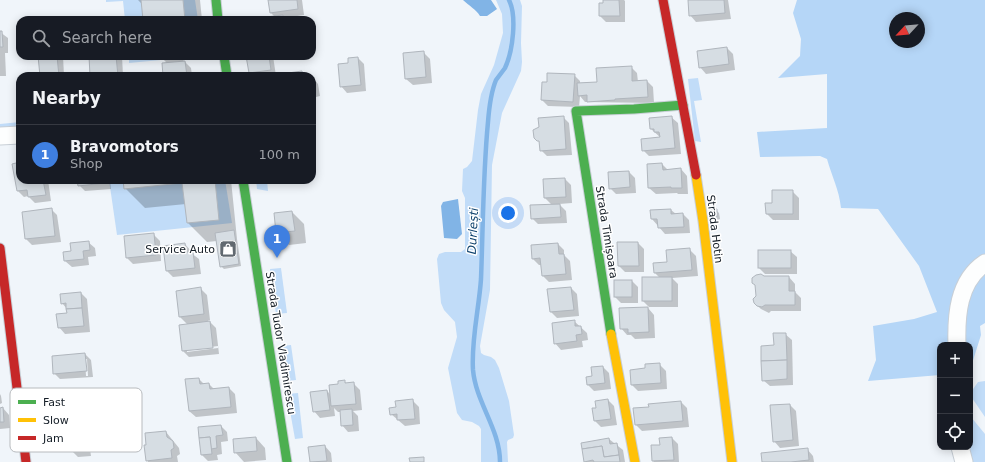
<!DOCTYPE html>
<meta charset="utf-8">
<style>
:root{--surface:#171b24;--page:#20242c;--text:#f1f3f6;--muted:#9ea1a6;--line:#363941;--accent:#2563eb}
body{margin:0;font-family:"DejaVu Sans",sans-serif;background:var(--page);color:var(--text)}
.controls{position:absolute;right:12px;bottom:12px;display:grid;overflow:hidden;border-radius:8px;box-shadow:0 2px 10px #0003}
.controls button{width:36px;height:36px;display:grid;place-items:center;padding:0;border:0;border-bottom:1px solid var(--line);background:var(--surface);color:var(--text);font:20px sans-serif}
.compass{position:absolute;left:889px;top:12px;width:36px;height:36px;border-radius:50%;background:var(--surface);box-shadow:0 2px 10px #0003;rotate:244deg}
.you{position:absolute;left:508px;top:213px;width:14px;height:14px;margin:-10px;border:3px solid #fff;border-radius:50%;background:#1a73e8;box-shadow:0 0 0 6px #1a73e833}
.badge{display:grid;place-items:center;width:26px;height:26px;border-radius:50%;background:var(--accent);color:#fff;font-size:13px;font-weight:700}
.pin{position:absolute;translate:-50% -33px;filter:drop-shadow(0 1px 2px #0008)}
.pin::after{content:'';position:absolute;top:21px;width:14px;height:12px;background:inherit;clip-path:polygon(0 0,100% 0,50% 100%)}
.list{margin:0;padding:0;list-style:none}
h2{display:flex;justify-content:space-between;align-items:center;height:52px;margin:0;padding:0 16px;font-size:17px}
h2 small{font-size:13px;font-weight:400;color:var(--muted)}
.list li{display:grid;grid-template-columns:26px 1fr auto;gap:12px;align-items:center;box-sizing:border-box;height:60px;padding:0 16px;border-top:1px solid var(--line)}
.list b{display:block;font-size:15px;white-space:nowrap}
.list p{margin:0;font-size:13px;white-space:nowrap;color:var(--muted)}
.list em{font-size:13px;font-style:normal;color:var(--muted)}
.icon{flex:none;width:22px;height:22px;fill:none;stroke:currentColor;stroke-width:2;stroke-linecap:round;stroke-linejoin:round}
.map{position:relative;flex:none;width:985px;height:462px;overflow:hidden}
.search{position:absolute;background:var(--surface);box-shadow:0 2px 10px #0003;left:16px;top:16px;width:300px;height:44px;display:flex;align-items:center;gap:10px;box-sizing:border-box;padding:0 14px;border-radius:12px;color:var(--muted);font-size:15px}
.panel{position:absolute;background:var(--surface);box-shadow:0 2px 10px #0003;left:16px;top:72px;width:300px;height:112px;border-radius:12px}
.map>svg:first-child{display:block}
</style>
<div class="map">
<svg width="985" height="462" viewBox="0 0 985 462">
<rect width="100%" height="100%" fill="#f0f5fa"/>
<!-- green -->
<g fill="#c1dcf8">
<polygon points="106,0 195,0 198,20 125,20 123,1 106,2"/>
<polygon points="496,0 520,0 522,6 521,43 522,62 521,71 502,113 492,165 490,290 480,346 481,353 484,355 491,357 495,360 499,368 509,401 514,435 513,438 508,440 507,442 508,462 481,462 481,429 479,426 472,422 462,420 457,413 448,368 457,337 455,322 444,310 441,303 437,259 439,254 445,252 461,252 465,249 465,198 462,191 463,169 467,167 472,161 478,110 481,94 494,65 503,33 502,14"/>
<polygon points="129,56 203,56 129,63"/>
<polygon points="698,78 702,100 694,101 701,142 695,141 688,79"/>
<polygon points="20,122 20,130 0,132 0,124"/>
<polygon points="109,180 225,180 232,223 117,235"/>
<polygon points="256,180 267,180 268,191 257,189"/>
<polygon points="281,268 287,313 276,314 270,269"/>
<polygon points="291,345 296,380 286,381 281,346"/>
<polygon points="985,381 985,417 972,398 971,392 978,382"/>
<polygon points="298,393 303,438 295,439 287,394"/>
<polygon points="970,417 971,417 985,434 985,462 968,462 962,447 970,447"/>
</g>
<!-- forest -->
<path fill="#b5d6f7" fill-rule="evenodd" d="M 797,0 L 985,0 L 985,323 L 980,326 L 981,335 L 970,370 L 970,345 L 940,345 L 940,375 L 868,381 L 876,360 L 873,326 L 914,319 L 937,312 L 919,266 L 878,209 L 841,208 C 839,189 832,177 827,159 L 820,156 L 760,157 L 757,132 L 827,128 L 827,74 L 778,78 L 800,56 L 801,39 L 793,13 ZM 895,18 L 919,18 L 919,42 L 895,42 Z"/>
<!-- water -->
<g fill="#81b4e6">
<path d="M 463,0 L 491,0 L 497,9 L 487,16 L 480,16 C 476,9 469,6 463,0 Z"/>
<polygon points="458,199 462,234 457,239 444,238 441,206 443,202"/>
</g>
<!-- shadow -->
<g fill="#0003" fill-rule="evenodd">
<polygon points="138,0 200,0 202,20 144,20 143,5"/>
<polygon points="269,0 302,0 304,15 284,18 286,20 267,20 275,17 271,13"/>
<polygon points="604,0 624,0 625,1 625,22 606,22 600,16 604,4"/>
<polygon points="689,0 728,0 731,19 696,22 690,15"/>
<polygon points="0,32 8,38 8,53 5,53 6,76 0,76"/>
<polygon points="727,48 733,54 735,70 706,74 700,67"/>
<polygon points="423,52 430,59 432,83 413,85 406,79"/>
<polygon points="39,56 63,56 64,76 41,76"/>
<polygon points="90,56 122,56 123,76 91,76"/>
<polygon points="160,56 205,56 206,58 183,60 191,68 192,76 164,76 167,63"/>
<polygon points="247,56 273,56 276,76 253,76 250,73"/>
<polygon points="358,58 364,64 366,91 347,93 341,86 350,64"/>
<polygon points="631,67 637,73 638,82 647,81 653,87 654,103 585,102 580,96 579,107 548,106 542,100 548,83 574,75 580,81 580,84 598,83"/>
<polygon points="312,77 318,84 320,96 312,98"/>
<polygon points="563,117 569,123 572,155 547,156 541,150 540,143 538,140"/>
<polygon points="671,117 678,123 681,154 649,156 643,150 661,138 651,129"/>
<polygon points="20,163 20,180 48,180 51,201 35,203 28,196 24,197 18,191"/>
<polygon points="662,164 668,170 681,169 687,176 688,194 678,194 677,193 656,194 649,188"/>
<polygon points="629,172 635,178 636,193 616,194 610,188"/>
<polygon points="565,179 571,185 572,203 559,204 566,211 567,223 538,224 532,218 552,205 545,198 544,180"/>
<polygon points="78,180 110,180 111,189 85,191 79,185"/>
<polygon points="124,180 231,180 237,239 241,266 224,269 221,266 217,241 207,242 188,223 186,204 145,208 125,188"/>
<polygon points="792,191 799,198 799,220 773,220 767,214 773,204"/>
<polygon points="51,209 57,215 61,242 32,245 26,239 23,213"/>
<polygon points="671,210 676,214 683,214 689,220 690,233 665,234 652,219"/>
<polygon points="716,210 719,213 720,219 716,220 713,217"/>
<polygon points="292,212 304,224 306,243 289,245 277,233 275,214"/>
<polygon points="153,234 160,241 161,261 133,264 127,258"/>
<polygon points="88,242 95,248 96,256 88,257 89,265 72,267 65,261 64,253 72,252"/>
<polygon points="638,243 644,249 644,272 625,272 619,266"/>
<polygon points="185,244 191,251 191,253 199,259 201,274 173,277 167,271"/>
<polygon points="558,244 564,250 564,255 570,261 572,280 549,282 543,276 542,265 539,265 533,259"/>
<polygon points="689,249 696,256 698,276 672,278 678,284 678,307 649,307 643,301 660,278 655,273 654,264 668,263"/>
<polygon points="790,251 797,257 797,274 765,274 759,268"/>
<polygon points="764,277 789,277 795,284 795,292 801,298 801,311 771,311 769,313 761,309 754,303"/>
<polygon points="632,281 638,287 638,303 621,303 615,297"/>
<path d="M 200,288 L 207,295 L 210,320 L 208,320 L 216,328 L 219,354 L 189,357 L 183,351 L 188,325 L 180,317 ZM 218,346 L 218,348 L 187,352 L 187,350 Z"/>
<polygon points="571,288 577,294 579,316 557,318 551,312"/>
<polygon points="81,293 87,299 90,332 65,334 59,327 68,314 67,309 62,303"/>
<polygon points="648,308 654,315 655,338 635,339 631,335 627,335 621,328 620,309"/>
<polygon points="574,321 587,333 588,340 582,341 583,347 561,350 555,343"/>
<polygon points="785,334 792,340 793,385 770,386 763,380 775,346"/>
<path d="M 85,354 L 91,360 L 93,377 L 60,379 L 54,373 ZM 85,359 L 87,359 L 88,376 L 86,376 Z"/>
<polygon points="659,364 666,371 667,389 638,391 632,385 646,369"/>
<polygon points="603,367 609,373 611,389 594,391 588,385"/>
<polygon points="199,379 204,384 209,384 214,389 229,388 235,394 237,413 196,417 189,411"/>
<polygon points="344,381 347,384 353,383 360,390 362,410 353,411 358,416 359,431 348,432 342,425 341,412 338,412 334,408 335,416 320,418 314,411 327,391 331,395 339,385"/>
<polygon points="88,393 94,399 95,422 87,423 95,430 96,449 90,449 91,456 78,457 72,451 71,442 65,436 79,424 66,410 65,394"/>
<polygon points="0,394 1,396 2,403 0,404"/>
<polygon points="412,400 419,407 420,424 405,426 391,414 397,408"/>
<polygon points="608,400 614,406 617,425 601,427 595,421 597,408"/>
<polygon points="681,402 687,408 689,427 642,431 636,425"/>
<polygon points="790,405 796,411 799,446 780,448 774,441"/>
<polygon points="3,408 9,415 10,428 0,429 0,409"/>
<polygon points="221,426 227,432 228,441 221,442 222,454 217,455 218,460 208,461 202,455 199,428"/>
<polygon points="166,432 179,448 180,454 177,456 178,462 148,462 145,446"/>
<polygon points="256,438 265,448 266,460 244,462 235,452"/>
<polygon points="672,438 678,444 679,462 654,462 653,461 661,445"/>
<polygon points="609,439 623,450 625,462 585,462"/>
<polygon points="325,446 331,453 332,462 311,462 309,448"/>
<polygon points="807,449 813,456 814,462 763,462"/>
</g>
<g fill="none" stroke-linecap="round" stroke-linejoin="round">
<!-- stream -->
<path stroke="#81b4e6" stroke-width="4.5" d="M 500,462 C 500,429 476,403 473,370 C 471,340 479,309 481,279 C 483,227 483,174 488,122 C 489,109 491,92 496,80 C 499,76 502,72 505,68 C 513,51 517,16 509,0"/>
</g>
<!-- building -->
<g fill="#d6dde3" stroke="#b0b6bd">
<polygon points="141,0 183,0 185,20 143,20"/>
<polygon points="268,0 297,0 298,9 270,13"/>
<polygon points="603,0 619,0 620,16 599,16 599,3 603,3"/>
<polygon points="688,0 724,0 725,13 689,16"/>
<polygon points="283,15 283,20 266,20 266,17"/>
<polygon points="0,31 2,31 3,47 0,47"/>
<polygon points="727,47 729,64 699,68 697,51"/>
<polygon points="424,51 426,77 405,79 403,53"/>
<polygon points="38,56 57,56 59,76 40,76"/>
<polygon points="89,56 116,56 118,76 90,76"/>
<polygon points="246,56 269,56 271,70 249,73"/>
<polygon points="358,57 361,85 340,87 338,64 348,63 348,58"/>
<polygon points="185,61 187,76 163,76 162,63"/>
<polygon points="632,66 632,81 647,80 648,97 615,99 615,100 587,102 587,95 578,96 577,83 597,82 596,68"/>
<polygon points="302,71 303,76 288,76 288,73"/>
<polygon points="547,73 575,74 573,102 541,100 542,82 547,82"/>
<polygon points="312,76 315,90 312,91"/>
<polygon points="564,116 566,149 540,151 539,141 537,141 534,138 533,130 539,127 538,118"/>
<polygon points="672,116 675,148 642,151 641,139 660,137 659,132 654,132 654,129 650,129 649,118"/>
<polygon points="20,162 20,180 43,180 46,195 28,197 27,190 17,191 12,164"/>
<polygon points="662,163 663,170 681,168 682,188 671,188 671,187 648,188 647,164"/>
<polygon points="629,171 630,187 609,189 608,172"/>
<polygon points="565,178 566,197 544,198 543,179"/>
<polygon points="77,180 105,180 105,183 78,186"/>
<polygon points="123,180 215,180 219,220 187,223 182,183 124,189"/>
<polygon points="772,190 793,190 793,214 766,214 765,203 772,203"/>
<polygon points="560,204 561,217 531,219 530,205"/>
<polygon points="52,208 55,236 25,239 22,212"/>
<polygon points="671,209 671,214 683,213 684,227 658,228 657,219 651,219 650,210"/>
<polygon points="717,209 717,217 712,217 711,210"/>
<polygon points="292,211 295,231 276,233 274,213"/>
<polygon points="234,230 239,264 220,267 215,233"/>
<polygon points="154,233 156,255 126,258 124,236"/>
<polygon points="89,241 90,250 83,251 84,259 64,261 63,252 71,251 70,243"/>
<polygon points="617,242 638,242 639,266 618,266"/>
<polygon points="185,243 186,252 193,252 195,268 166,271 163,246"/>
<polygon points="558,243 559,254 564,254 566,274 542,276 540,258 532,259 531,245"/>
<polygon points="690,248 692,270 654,273 653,263 667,262 666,250"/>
<rect x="758" y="250" width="33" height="18"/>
<polygon points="761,274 764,276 789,276 789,291 795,291 795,305 765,305 762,307 757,306 754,303 753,299 756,296 755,285 752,283 752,278 756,275"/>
<rect x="642" y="277" width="30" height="24"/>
<rect x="614" y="280" width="18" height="17"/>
<polygon points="201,287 204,314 179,317 176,291"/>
<polygon points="571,287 574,310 550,312 547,289"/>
<polygon points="81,292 82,308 66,309 66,303 61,304 60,294"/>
<polygon points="648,307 649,332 628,333 628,329 620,329 619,308"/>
<polygon points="82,308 84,326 58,328 56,314 67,313 66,309"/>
<polygon points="575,320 575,326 581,326 582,334 576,335 577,341 554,344 552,323"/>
<polygon points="210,321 213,348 182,351 179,325"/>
<polygon points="773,333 786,333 787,360 761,361 761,346 774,345"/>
<polygon points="85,353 87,371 53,374 52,356"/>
<polygon points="787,360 787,379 762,381 761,361"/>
<polygon points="660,363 661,383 631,385 630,370 645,368 645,364"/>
<polygon points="603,366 605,383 587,385 586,377 592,376 591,367"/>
<polygon points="199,378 200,384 209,383 210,389 229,387 231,407 189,411 185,379"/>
<polygon points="345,380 345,383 354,382 356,404 331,406 329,385 338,384 338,381"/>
<polygon points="327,390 330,410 313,412 310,392"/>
<polygon points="413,399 415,419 397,420 397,414 390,415 389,408 396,407 395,401"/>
<polygon points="608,399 611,419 594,421 592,408 596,408 595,401"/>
<polygon points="681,401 683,421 635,425 633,408 649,407 648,404"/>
<polygon points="790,404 793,440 773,442 770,405"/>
<polygon points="3,407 4,422 0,422 0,408"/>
<polygon points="352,409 353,425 341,426 340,410"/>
<polygon points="221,425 223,435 216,436 217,448 211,449 210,437 199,438 198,427"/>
<polygon points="166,431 167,437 173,441 174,448 171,450 172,458 146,461 144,445 146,445 145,433"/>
<polygon points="210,437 212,454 201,455 199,438"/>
<polygon points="256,437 257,451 234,453 233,439"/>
<polygon points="672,437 674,460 652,461 651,445 660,445 659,438"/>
<polygon points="609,438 610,444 617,443 619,455 604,457 602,446 582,449 581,443"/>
<polygon points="325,445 327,461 310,462 308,447"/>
<polygon points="602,446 604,457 619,455 620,462 594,462 593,460 584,462 582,449"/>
<polygon points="808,448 809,460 791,462 762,462 761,453"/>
<polygon points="424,457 424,462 410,462 409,458"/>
</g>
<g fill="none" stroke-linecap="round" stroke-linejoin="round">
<defs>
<g id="street">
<polyline points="0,136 20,135"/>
<path d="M 957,345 C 956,316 958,281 985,263"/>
<polyline points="960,447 964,462"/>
</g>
<g id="fast">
<polyline points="216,0 218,20"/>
<polyline points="224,56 227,76"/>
<polyline points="243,180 287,462"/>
<polyline points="611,334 576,111 634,109 683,105"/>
</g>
<g id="slow">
<polyline points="696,175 703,221 732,462"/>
<polyline points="611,334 635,462"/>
</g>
<g id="jam">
<polyline points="663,0 696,175"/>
<polyline points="0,248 26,462"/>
</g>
</defs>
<!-- street casing -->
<use href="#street" stroke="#c8cfd6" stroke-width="19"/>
<!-- fast casing -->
<use href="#fast" stroke="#c8cfd6" stroke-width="11"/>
<!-- slow casing -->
<use href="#slow" stroke="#c8cfd6" stroke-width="11"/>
<!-- jam casing -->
<use href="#jam" stroke="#c8cfd6" stroke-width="11"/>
<!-- street -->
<use href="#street" stroke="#fdfefe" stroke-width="17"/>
<!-- fast -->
<use href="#fast" stroke="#4caf50" stroke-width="9"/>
<!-- slow -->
<use href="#slow" stroke="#ffc107" stroke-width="9"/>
<!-- jam -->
<use href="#jam" stroke="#c62828" stroke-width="9"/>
</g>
<!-- icons -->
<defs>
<symbol id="shop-square" viewBox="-11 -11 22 22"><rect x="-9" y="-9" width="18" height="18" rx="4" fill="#616970" stroke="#fff"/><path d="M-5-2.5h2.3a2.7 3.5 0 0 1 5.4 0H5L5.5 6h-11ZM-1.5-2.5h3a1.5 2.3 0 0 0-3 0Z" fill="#fff"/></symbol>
</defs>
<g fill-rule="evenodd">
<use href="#shop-square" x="218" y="239" width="20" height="20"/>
</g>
<g text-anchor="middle" stroke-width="3" stroke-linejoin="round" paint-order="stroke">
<!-- street labels -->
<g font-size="11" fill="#141d26" stroke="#fff">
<text transform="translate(715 229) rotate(83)" y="4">Strada Hotin</text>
<text transform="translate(607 232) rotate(81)" y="4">Strada Timișoara</text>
<text transform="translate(281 343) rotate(81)" y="4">Strada Tudor Vladimirescu</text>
</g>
<!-- poi labels -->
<g font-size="11" fill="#141d26" stroke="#fff" text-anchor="end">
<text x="215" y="253">Service Auto</text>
</g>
<!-- water labels -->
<g font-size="12" font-style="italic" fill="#0c406c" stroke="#fff">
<text transform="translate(473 231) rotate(-87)" y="4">Durlești</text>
</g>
</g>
<!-- legend -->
<rect x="10" y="388" width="132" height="64" rx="6" fill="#fff" stroke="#b8bbbe" stroke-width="1"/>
<rect x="18" y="400" width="18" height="4" fill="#4caf50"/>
<rect x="18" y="418" width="18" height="4" fill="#ffc107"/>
<rect x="18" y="436" width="18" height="4" fill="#c62828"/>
<g font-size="11" fill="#141d26">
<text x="43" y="406">Fast</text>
<text x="43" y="424">Slow</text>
<text x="43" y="442">Jam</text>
</g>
</svg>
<div class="controls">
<button>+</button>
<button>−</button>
<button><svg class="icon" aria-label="locate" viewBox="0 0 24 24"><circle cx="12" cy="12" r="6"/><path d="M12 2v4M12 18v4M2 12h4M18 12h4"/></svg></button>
</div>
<svg class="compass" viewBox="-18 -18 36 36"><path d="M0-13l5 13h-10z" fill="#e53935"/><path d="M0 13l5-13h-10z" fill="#9ea1a6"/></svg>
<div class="you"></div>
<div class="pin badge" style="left:277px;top:258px;background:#3f7fe0">1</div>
<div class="search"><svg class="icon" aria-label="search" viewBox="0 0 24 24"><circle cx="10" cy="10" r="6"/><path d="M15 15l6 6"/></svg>Search here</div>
<section class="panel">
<h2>Nearby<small></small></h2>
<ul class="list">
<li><span class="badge" style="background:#3f7fe0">1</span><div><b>Bravomotors</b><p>Shop</p></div><em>100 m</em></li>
</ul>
</section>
</div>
